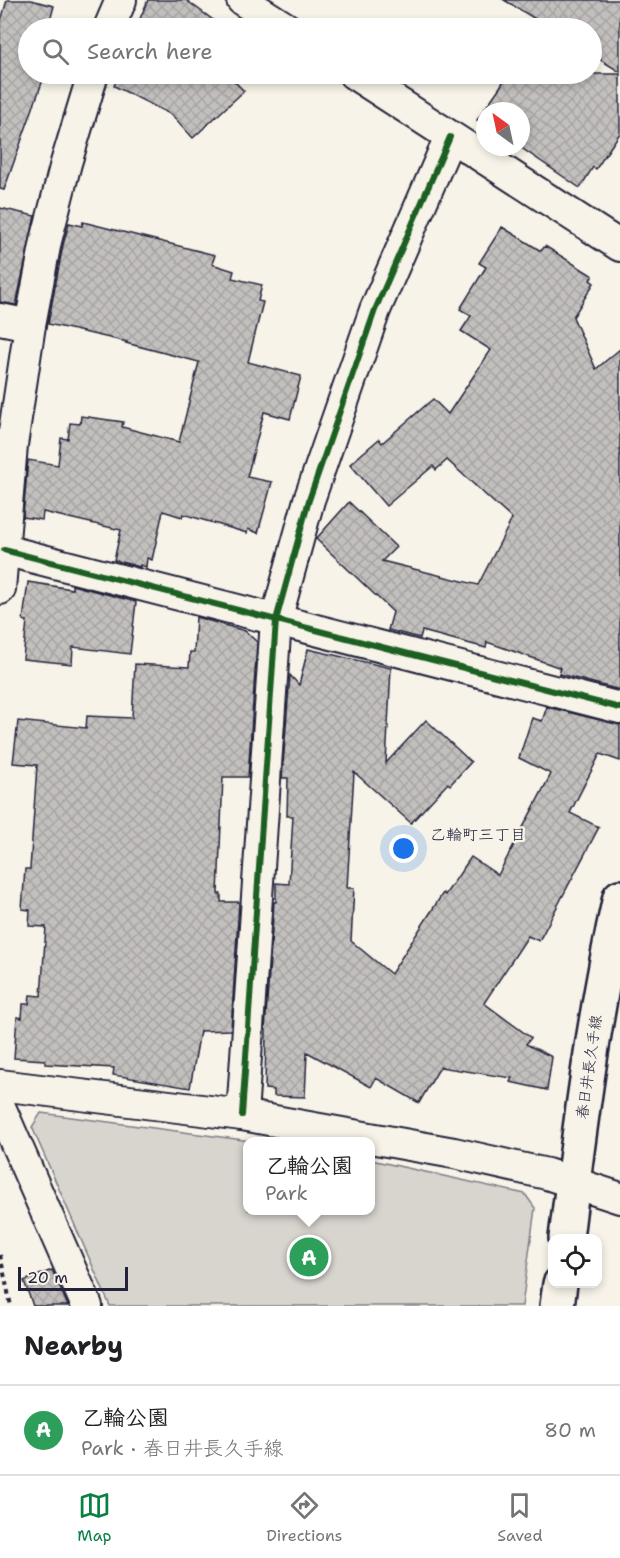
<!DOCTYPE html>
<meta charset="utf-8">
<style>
:root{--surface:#fff;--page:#f2f2f2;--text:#202124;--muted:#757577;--line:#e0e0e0;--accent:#0b8043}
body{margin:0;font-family:"Shantell Sans","Klee One",sans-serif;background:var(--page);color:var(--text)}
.controls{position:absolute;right:18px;bottom:18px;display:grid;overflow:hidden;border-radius:12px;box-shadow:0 3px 9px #0003}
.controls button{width:54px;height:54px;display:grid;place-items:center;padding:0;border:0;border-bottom:2px solid var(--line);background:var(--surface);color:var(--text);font:30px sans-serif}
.compass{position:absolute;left:476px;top:102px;width:54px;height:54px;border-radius:50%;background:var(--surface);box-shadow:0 3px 9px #0003;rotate:327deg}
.scale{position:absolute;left:18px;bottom:15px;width:110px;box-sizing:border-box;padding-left:6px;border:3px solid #22223b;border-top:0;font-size:16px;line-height:21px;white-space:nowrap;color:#22223b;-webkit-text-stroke:4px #f7f3e8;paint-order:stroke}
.you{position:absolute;left:404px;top:849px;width:21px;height:21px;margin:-15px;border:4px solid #fff;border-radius:50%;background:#1a73e8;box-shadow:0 0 0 9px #1a73e833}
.badge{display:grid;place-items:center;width:39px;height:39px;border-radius:50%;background:var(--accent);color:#fff;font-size:20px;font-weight:700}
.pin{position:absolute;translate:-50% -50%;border:3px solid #fff;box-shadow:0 2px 6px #0006}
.popup{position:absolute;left:243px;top:1137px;width:132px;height:78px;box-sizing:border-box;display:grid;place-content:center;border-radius:12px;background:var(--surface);filter:drop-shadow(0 2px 4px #0005);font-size:20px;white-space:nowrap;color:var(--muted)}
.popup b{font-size:22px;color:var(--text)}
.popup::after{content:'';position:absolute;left:50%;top:100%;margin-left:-12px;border:12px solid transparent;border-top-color:var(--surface)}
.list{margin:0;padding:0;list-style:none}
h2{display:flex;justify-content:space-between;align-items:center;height:78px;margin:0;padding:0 24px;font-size:26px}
h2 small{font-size:20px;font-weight:400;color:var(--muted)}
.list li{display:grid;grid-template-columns:39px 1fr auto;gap:18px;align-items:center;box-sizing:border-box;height:90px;padding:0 24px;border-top:2px solid var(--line)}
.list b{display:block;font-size:22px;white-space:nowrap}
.list p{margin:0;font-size:20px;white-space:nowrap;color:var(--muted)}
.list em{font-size:20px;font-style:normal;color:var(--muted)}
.icon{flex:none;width:33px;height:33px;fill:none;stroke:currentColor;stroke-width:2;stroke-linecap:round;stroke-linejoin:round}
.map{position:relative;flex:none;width:620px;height:1306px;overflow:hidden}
.search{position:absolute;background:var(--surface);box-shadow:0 3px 9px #0003;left:18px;right:18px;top:18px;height:66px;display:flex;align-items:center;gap:15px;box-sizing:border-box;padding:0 21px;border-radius:33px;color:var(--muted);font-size:22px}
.sheet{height:168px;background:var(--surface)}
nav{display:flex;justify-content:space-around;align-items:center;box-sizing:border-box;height:84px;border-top:2px solid var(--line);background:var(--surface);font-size:16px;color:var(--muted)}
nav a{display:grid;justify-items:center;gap:3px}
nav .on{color:var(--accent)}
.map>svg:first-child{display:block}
</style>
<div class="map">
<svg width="620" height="1306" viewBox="0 0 620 1306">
<defs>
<pattern id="building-cross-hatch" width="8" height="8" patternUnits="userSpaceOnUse" patternTransform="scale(1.5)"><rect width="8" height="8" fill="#c2bfbd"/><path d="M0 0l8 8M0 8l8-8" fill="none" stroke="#a6a4a3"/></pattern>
</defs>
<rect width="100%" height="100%" fill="#f7f3e8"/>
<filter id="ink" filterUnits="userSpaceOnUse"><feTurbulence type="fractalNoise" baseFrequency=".0167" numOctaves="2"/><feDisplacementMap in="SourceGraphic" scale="12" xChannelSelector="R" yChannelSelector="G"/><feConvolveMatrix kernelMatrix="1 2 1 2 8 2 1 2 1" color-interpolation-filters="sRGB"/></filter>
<g filter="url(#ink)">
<!-- park -->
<polygon fill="#d8d5cf" stroke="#7d7c85" stroke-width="1.5" points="41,1113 251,1141 248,1142 248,1210 370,1210 371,1160 525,1194 535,1208 522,1306 110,1306 32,1127"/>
<!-- building -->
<g fill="url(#building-cross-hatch)" stroke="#22223b" stroke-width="1.5">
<polygon points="7,0 31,0 54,6 48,28 28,28 28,74 45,74 4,190 0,189 0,24"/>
<polygon points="148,0 186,0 224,28 136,28"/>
<polygon points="504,0 620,0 620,72 591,54 591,28 550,28"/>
<polygon points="119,74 227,74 244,91 193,138 172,115 114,86"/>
<polygon points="508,74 620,74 620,133 596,169 593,167 580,188 520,147 521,147 521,111 485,111 485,126 477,120 500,87"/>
<polygon points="0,208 35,216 16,305 0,302"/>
<polygon points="83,222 215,255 212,264 234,271 232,278 262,285 258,301 263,302 248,362 301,376 290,419 264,412 247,477 272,482 258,533 248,529 247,533 183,514 182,517 163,511 152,560 147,558 146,567 140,565 140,567 114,560 121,530 43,512 42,520 23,517 28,460 58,465 61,438 68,439 70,423 80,424 81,416 123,422 122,427 179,442 199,362 126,343 127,342 48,324 63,245 69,223 82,226"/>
<polygon points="502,227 541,251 545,246 593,276 590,280 594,283 573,317 596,369 620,349 620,690 559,674 561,668 487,642 486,648 422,631 420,638 388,630 393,612 316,539 349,502 396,547 382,561 478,585 512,519 447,460 436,470 433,466 386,506 350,464 379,439 382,443 433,399 448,414 491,350 461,331 471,316 460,309 486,267 479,263"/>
<polygon points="28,582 72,589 72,585 136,602 130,654 73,647 72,664 23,659 27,621 23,620"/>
<polygon points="196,617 245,631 257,642 248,777 223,777 218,894 221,894 221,902 239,902 231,1030 200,1031 190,1088 113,1075 114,1068 45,1064 45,1060 14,1058 17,1017 22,1018 23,1004 29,1004 30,995 41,996 46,927 29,926 30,910 22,909 25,869 30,869 37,765 13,763 18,721 86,728 87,716 132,718 135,664 189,667 190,652 194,652"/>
<polygon points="308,649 391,668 386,763 426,720 471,762 450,785 448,783 411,823 354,772 347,888 354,888 351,941 391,974 443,893 445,895 471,857 498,875 551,774 519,758 532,718 542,721 547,707 620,725 620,761 600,754 570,813 599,827 539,941 528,936 484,1003 531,1038 526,1044 552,1057 547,1090 510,1082 512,1078 440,1067 419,1103 376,1078 371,1087 307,1052 305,1097 274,1096 274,1090 265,1089 266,1030 265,1030 274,902 276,902 276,883 289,884 293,816 287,816 288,778 282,778 290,675 299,685"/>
<polygon points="52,1270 68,1306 33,1306 24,1281"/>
</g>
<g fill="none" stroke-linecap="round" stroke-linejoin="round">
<defs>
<g id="minor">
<polyline points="242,0 286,28"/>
<polyline points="109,28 121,0"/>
<polyline points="354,74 620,246"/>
<polyline points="0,319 30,325"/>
<polyline points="4,550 620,708"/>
<polyline points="0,589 12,445 30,325 46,241 66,163 93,74"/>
<polyline points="0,1085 242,1115 454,1153 547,1174 620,1198"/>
<polyline points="0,1107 87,1306"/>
<polyline points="242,1115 276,620 309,500 375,310 450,137"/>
</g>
<g id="primary">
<path d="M 566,1238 C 580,1124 595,1010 620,897"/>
<polyline points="557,1306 560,1284"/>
</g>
</defs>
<!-- minor casing -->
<use href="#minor" stroke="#22223b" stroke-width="34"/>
<!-- primary casing -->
<use href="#primary" stroke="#22223b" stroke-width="38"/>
<!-- path -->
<polyline stroke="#22223b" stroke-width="4" stroke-dasharray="4.5 4.5" stroke-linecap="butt" points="0,1255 11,1306"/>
<!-- minor -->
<use href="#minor" stroke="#f7f3e8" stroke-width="30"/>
<!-- primary -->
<use href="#primary" stroke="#f7f3e8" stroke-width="33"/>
<defs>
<g id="cycleway">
<polyline points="4,550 620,708"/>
<polyline points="242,1115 276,620 309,500 375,310 450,137"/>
</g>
</defs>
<!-- cycleway casing -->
<use href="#cycleway" stroke="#f7f3e8" stroke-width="10"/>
<!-- cycleway -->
<use href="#cycleway" stroke="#1b5e20" stroke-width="6"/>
</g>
</g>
<g text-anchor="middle" stroke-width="5" stroke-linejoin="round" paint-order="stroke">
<!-- street labels -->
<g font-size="15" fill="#22223b" stroke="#f7f3e8">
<text transform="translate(589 1067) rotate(-82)" y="5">春日井長久手線</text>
</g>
<!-- neighbourhood labels -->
<g font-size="16" fill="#22223b" stroke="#f7f3e8">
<text x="478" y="840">乙輪町三丁目</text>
</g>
</g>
</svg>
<div class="controls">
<button><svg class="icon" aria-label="locate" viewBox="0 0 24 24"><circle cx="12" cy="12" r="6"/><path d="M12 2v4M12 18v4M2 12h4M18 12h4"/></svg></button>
</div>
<svg class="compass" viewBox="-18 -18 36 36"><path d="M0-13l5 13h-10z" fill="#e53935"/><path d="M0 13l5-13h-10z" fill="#757577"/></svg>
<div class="scale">20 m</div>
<div class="you"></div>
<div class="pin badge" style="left:309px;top:1257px;background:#2e9e5b">A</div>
<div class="popup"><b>乙輪公園</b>Park</div>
<div class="search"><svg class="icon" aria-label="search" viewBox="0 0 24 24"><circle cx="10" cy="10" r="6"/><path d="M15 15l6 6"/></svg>Search here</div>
</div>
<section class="sheet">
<h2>Nearby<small></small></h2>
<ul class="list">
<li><span class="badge" style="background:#2e9e5b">A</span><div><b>乙輪公園</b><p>Park · 春日井長久手線</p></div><em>80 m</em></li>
</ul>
</section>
<nav>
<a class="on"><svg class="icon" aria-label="map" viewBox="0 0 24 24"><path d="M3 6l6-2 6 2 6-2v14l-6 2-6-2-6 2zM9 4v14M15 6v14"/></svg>Map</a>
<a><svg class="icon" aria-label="directions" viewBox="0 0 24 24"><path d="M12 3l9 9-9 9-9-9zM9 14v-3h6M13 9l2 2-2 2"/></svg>Directions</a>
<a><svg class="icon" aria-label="saved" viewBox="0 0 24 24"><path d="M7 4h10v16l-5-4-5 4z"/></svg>Saved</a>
</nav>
